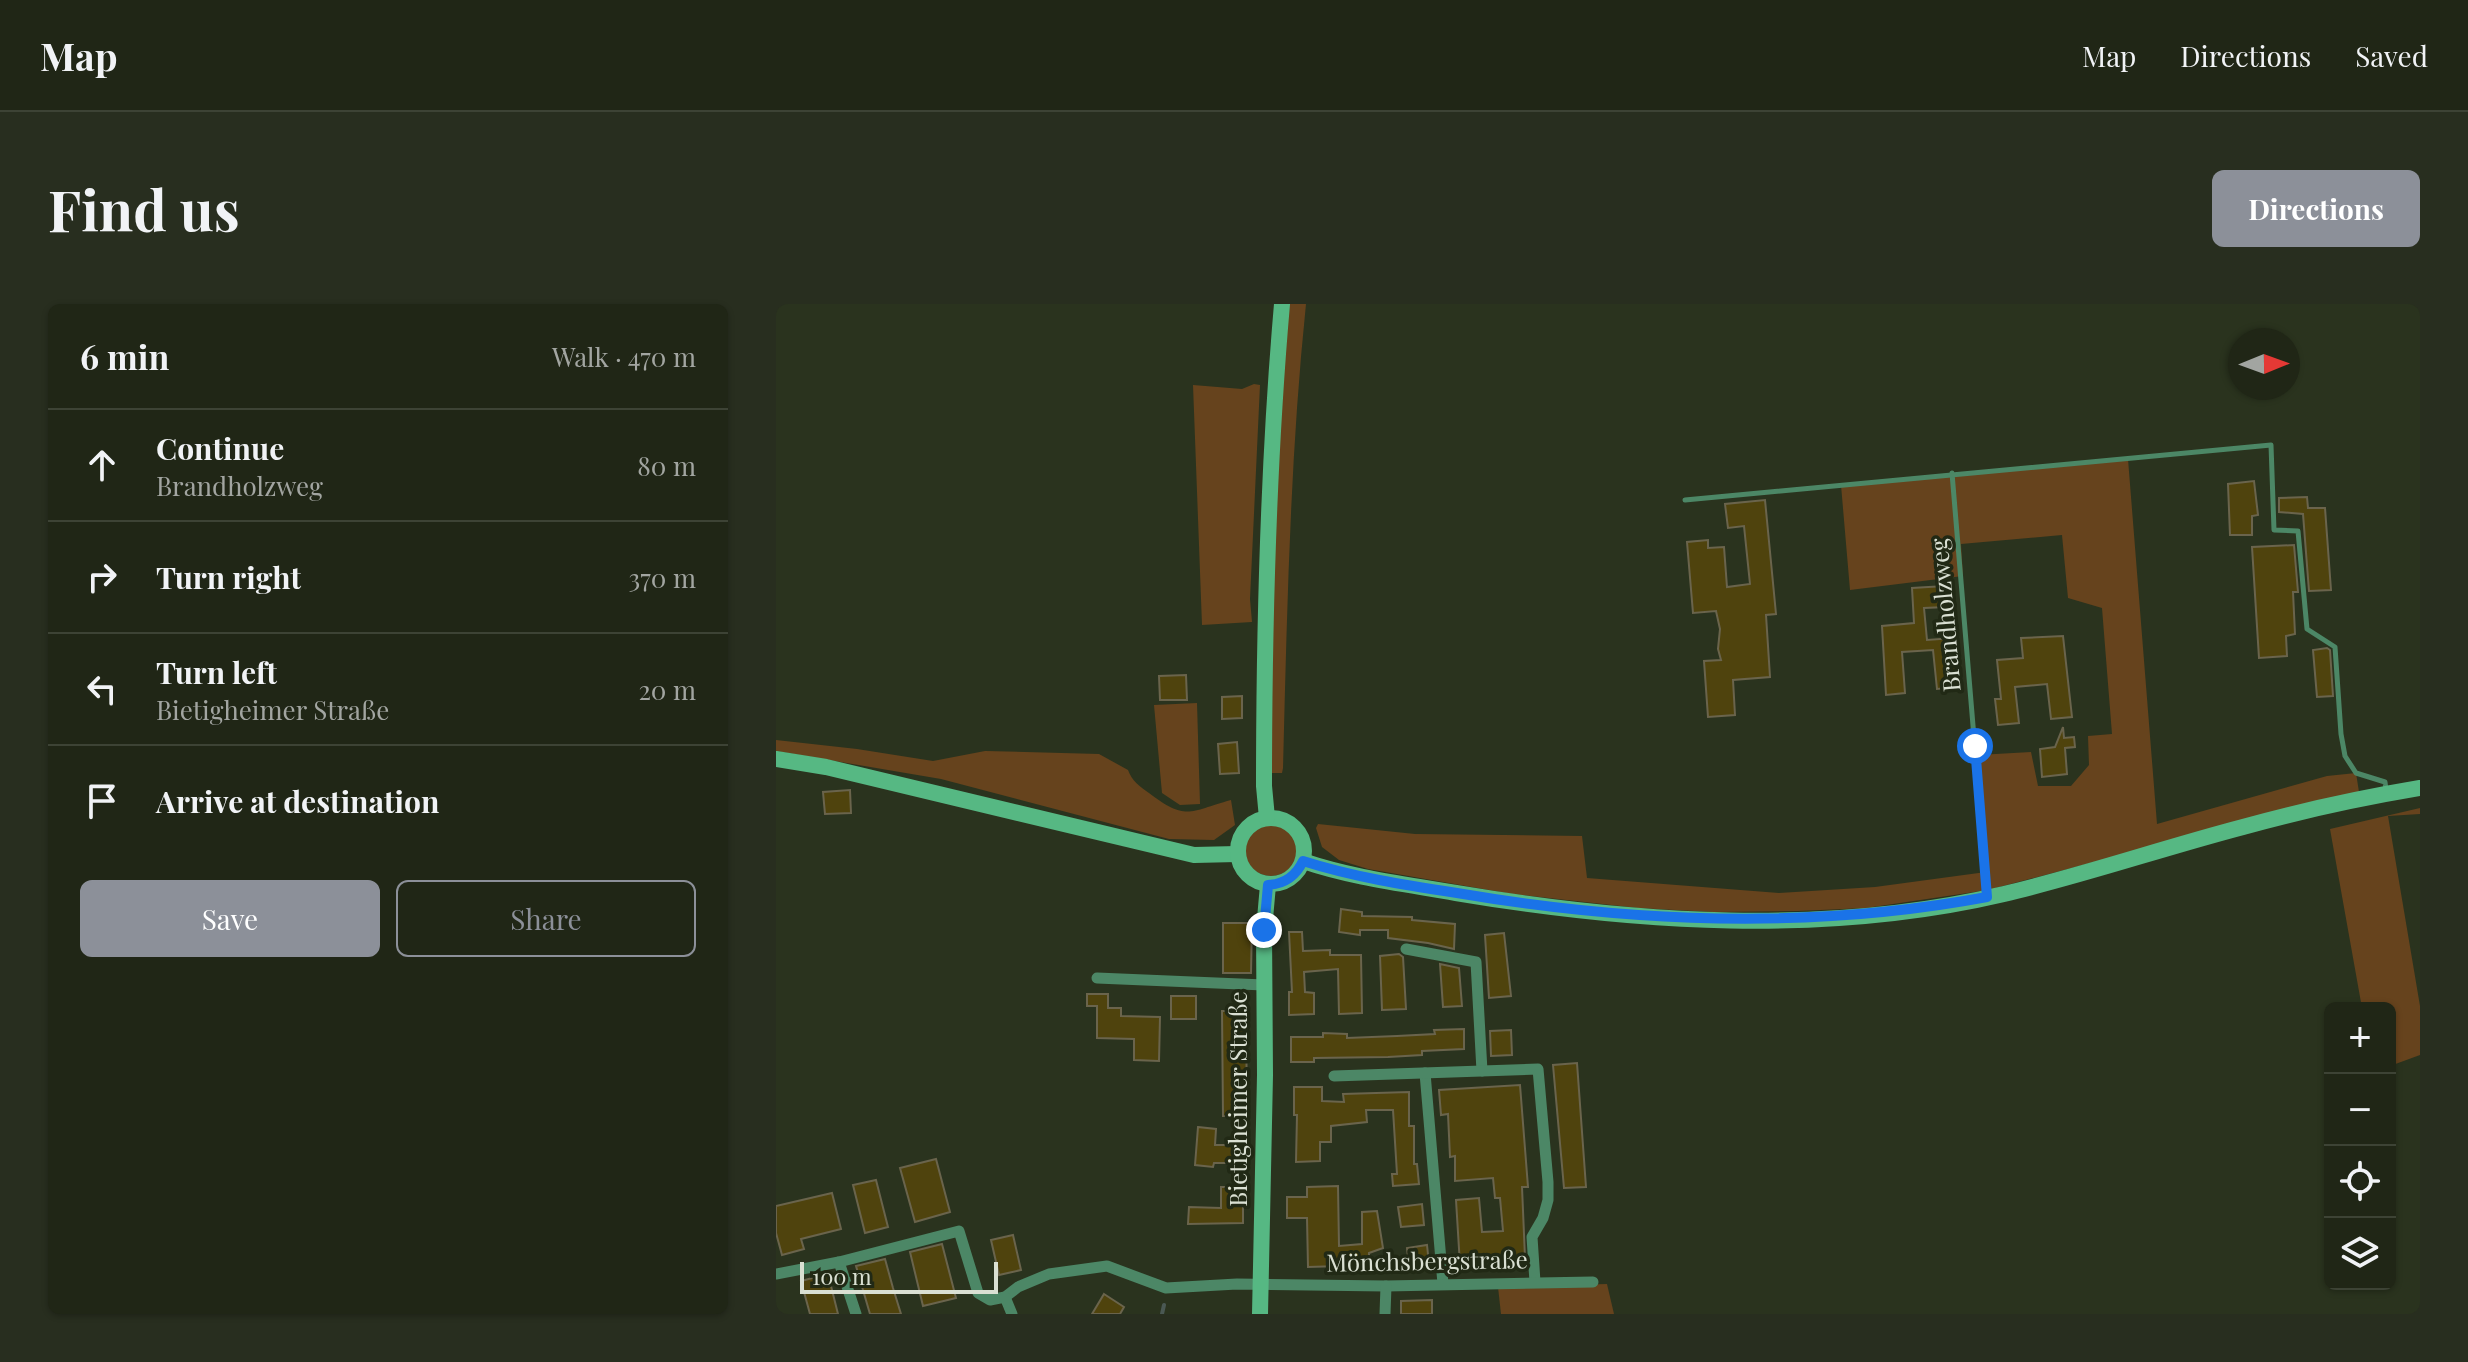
<!DOCTYPE html>
<meta charset="utf-8">
<style>
:root{--surface:#202616;--page:#282e1f;--text:#f1f3f6;--muted:#a2a5a1;--line:#3d4335;--accent:#8c9099}
body{margin:0;font-family:"Playfair Display",serif;background:var(--page);color:var(--text)}
.controls{position:absolute;right:24px;bottom:24px;display:grid;overflow:hidden;border-radius:12px;box-shadow:0 2px 6px #0004}
.controls button{width:72px;height:72px;display:grid;place-items:center;padding:0;border:0;border-bottom:2px solid var(--line);background:var(--surface);color:var(--text);font:40px sans-serif}
.compass{position:absolute;left:1452px;top:24px;width:72px;height:72px;border-radius:50%;background:var(--surface);box-shadow:0 2px 6px #0004;rotate:89deg}
.scale{position:absolute;left:24px;bottom:20px;width:198px;box-sizing:border-box;padding-left:8px;border:4px solid #dae0d3;border-top:0;font-size:22px;line-height:28px;white-space:nowrap;color:#dae0d3;-webkit-text-stroke:6px #212915;paint-order:stroke}
.stop{position:absolute;width:24px;height:24px;margin:-18px;border:6px solid #1a73e8;border-radius:50%;background:#fff}
.stop.end{background:#1a73e8;border-color:#fff;box-shadow:0 2px 8px #0008}
.list{margin:0;padding:0;list-style:none}
h2{display:flex;justify-content:space-between;align-items:center;height:104px;margin:0;padding:0 32px;font-size:34px}
h2 small{font-size:26px;font-weight:400;color:var(--muted)}
.list li{display:grid;grid-template-columns:52px 1fr auto;gap:24px;align-items:center;box-sizing:border-box;height:112px;padding:0 32px;border-top:2px solid var(--line)}
.list b{display:block;font-size:30px;white-space:nowrap}
.list p{margin:0;font-size:26px;white-space:nowrap;color:var(--muted)}
.list em{font-size:26px;font-style:normal;color:var(--muted)}
.actions{display:flex;gap:16px;padding:24px 32px}
.actions a{flex:1;padding:18px 0;border:2px solid var(--accent);border-radius:12px;text-align:center;font-size:28px;color:var(--accent)}
.actions .main{background:var(--accent);color:#fff}
.icon{flex:none;width:44px;height:44px;fill:none;stroke:currentColor;stroke-width:2;stroke-linecap:round;stroke-linejoin:round}
.map{position:relative;flex:none;width:1644px;height:1010px;overflow:hidden;border-radius:12px}
header{display:flex;align-items:center;gap:48px;box-sizing:border-box;height:112px;padding:0 40px;background:var(--surface);border-bottom:2px solid var(--line)}
header strong{font-size:38px}
nav{display:flex;gap:44px;margin-inline-start:auto;font-size:28px}
.intro{display:flex;align-items:center;justify-content:space-between;box-sizing:border-box;height:192px;padding:0 48px}
h1{margin:0;font-size:56px}
.button{padding:20px 36px;border-radius:12px;background:var(--accent);color:#fff;font-size:28px;font-weight:700}
main{display:flex;gap:48px;padding:0 48px}
aside{flex:1;background:var(--surface);border-radius:12px;box-shadow:0 2px 6px #0004}
.map>svg:first-child{display:block}
</style>
<header>
<strong>Map</strong>
<nav><a>Map</a><a>Directions</a><a>Saved</a></nav>
</header>
<div class="intro"><h1>Find us</h1><a class="button">Directions</a></div>
<main>
<aside>
<h2>6 min<small>Walk · 470 m</small></h2>
<ul class="list">
<li><svg class="icon" aria-label="ahead" viewBox="0 0 24 24"><path d="M12 20V5M6 11l6-6 6 6"/></svg><div><b>Continue</b><p>Brandholzweg</p></div><em>80 m</em></li>
<li><svg class="icon" aria-label="right" viewBox="0 0 24 24"><path d="M7 20v-9h11M14 6l5 5-5 5"/></svg><div><b>Turn right</b></div><em>370 m</em></li>
<li><svg class="icon" aria-label="left" viewBox="0 0 24 24"><path d="M17 20v-9H6M10 6l-5 5 5 5"/></svg><div><b>Turn left</b><p>Bietigheimer Straße</p></div><em>20 m</em></li>
<li><svg class="icon" aria-label="arrive" viewBox="0 0 24 24"><path d="M6 21V4h12l-3 4 3 4H6"/></svg><div><b>Arrive at destination</b></div></li>
</ul>
<div class="actions"><a class="main">Save</a><a>Share</a></div>
</aside>
<div class="map">
<svg width="1644" height="1010" viewBox="0 0 1644 1010">
<rect width="100%" height="100%" fill="#2a331e"/>
<!-- green -->
<g fill="#66431d">
<path d="M 512,0 L 530,0 C 514,154 511,309 507,464 L 506,469 L 495,469 L 496,258 Z"/>
<polygon points="478,80 484,81 474,295 476,318 426,321 417,81 466,85"/>
<polygon points="1352,155 1381,520 1551,472 1580,469 1583,488 1212,586 1090,604 1022,607 937,608 862,604 736,590 592,565 563,556 546,543 540,524 542,520 639,530 806,532 811,574 1003,589 1099,583 1210,568 1202,451 1255,448 1262,482 1295,482 1313,461 1312,432 1336,430 1326,304 1292,294 1286,231 1185,240 1187,272 1074,286 1065,181"/>
<polygon points="421,399 424,500 404,501 386,489 378,401"/>
<path d="M 0,436 L 81,445 L 157,457 L 209,447 L 323,450 L 352,466 C 356,477 363,482 373,489 C 411,518 414,507 455,496 L 459,521 L 438,536 L 393,535 L 165,475 L 0,447 Z"/>
<polygon points="1644,504 1644,510 1612,512 1644,702 1644,751 1614,762 1614,704 1586,704 1554,525"/>
<circle cx="495" cy="546" r="26"/>
<polygon points="831,980 838,1010 725,1010 722,983"/>
</g>
<g fill="none" stroke-linecap="round" stroke-linejoin="round">
<!-- stream -->
<polyline stroke="#4a5853" stroke-width="4" points="386,1010 388,1001"/>
</g>
<!-- building -->
<g fill="#4f430d" stroke="#6a644c" stroke-width="2">
<polygon points="1478,177 1482,211 1476,212 1476,231 1454,231 1452,180"/>
<polygon points="1531,193 1532,204 1549,204 1555,286 1533,287 1527,210 1503,208 1503,194"/>
<polygon points="989,196 1000,310 990,311 994,373 957,376 959,411 932,413 928,357 945,356 942,345 944,325 940,307 917,309 911,238 932,236 932,244 948,243 951,283 974,280 968,222 952,224 949,200"/>
<polygon points="1518,241 1522,288 1517,288 1519,330 1510,332 1511,352 1483,354 1476,243"/>
<polygon points="1169,282 1170,303 1148,304 1151,336 1178,334 1182,383 1161,385 1157,346 1126,348 1129,389 1110,391 1106,322 1138,319 1136,284"/>
<polygon points="1287,332 1296,413 1275,415 1271,380 1239,383 1243,419 1222,421 1219,395 1225,395 1221,356 1247,354 1245,334"/>
<polygon points="1551,344 1554,346 1557,392 1541,393 1537,346"/>
<polygon points="410,371 411,396 384,396 383,372"/>
<polygon points="466,392 466,414 446,415 446,393"/>
<polygon points="1287,423 1288,434 1298,433 1299,443 1289,444 1291,470 1266,473 1264,445 1279,443"/>
<polygon points="461,438 463,469 444,470 442,440"/>
<polygon points="74,486 75,509 49,510 47,488"/>
<polygon points="565,605 586,608 586,612 636,613 636,616 679,620 678,645 652,639 612,634 612,626 584,626 584,631 563,628"/>
<polygon points="447,619 476,619 475,669 447,669"/>
<polygon points="513,628 526,628 527,647 554,646 554,651 585,651 586,709 563,710 562,665 528,668 529,688 538,689 538,710 513,711 513,688 516,688"/>
<polygon points="728,629 735,692 713,694 709,631"/>
<polygon points="623,650 627,653 630,705 606,706 604,652"/>
<polygon points="664,660 683,664 686,702 667,703"/>
<polygon points="311,690 332,690 332,704 345,704 345,712 384,713 383,757 358,756 358,735 321,734 321,702 311,702"/>
<rect x="395" y="692" width="25" height="23"/>
<polygon points="446,707 470,707 471,812 447,812"/>
<polygon points="688,725 688,745 646,747 646,751 612,753 538,754 538,758 515,758 515,733 547,733 547,729 571,730 571,734 621,732 659,730 658,726"/>
<polygon points="735,726 736,751 715,752 714,727"/>
<polygon points="801,759 810,883 788,884 777,761"/>
<polygon points="744,781 752,883 746,883 749,954 684,961 680,896 703,894 706,928 727,927 724,894 719,894 717,874 679,877 679,852 674,853 672,810 665,811 663,786"/>
<polygon points="518,783 546,783 546,797 568,798 567,790 633,788 633,822 638,822 638,860 641,860 643,880 617,882 616,870 621,870 617,806 590,806 591,818 555,822 555,838 544,838 544,857 520,858 521,811 518,811"/>
<polygon points="422,823 440,825 439,841 470,841 470,859 438,859 437,863 419,861"/>
<polygon points="160,855 174,908 139,918 124,864"/>
<polygon points="100,876 112,923 89,929 77,881"/>
<polygon points="562,882 563,942 586,940 586,908 601,907 607,944 593,949 593,957 564,960 564,962 532,963 531,914 511,914 511,893 531,893 531,883"/>
<polygon points="445,883 467,883 467,919 412,920 413,903 445,904"/>
<polygon points="56,889 65,925 25,935 28,945 6,951 0,929 0,902"/>
<polygon points="646,900 648,921 625,923 622,903"/>
<polygon points="237,931 245,966 223,971 215,936"/>
<polygon points="166,940 180,994 147,1002 134,948"/>
<polygon points="651,941 653,960 633,962 631,944"/>
<polygon points="109,955 117,984 125,1010 94,1010 80,962"/>
<polygon points="52,970 62,1010 34,1010 25,977"/>
<polygon points="328,990 348,1003 344,1010 316,1010"/>
<polygon points="656,996 656,1010 625,1010 625,997"/>
</g>
<g fill="none" stroke-linecap="round" stroke-linejoin="round">
<!-- lane -->
<g stroke="#4c8766" stroke-width="5">
<polyline points="1176,169 1211,590"/>
<polyline points="909,196 1495,141 1498,226 1522,227 1531,325 1559,343 1565,430 1569,452 1580,469 1609,478 1610,486"/>
</g>
<!-- street -->
<g stroke="#4c8766" stroke-width="11">
<polyline points="630,645 700,658 706,767"/>
<polyline points="321,674 488,681"/>
<polyline points="649,769 667,980"/>
<polyline points="558,772 762,765 772,878 772,896 767,914 756,933 759,978"/>
<polyline points="63,958 80,1010"/>
<polyline points="0,970 63,958 183,927 202,989 214,996 229,993 242,983 273,970 331,962 390,984 461,980 610,982 817,978"/>
<polyline points="229,993 236,1010"/>
<polyline points="609,1010 610,982"/>
</g>
<!-- secondary -->
<g stroke="#56b883" stroke-width="16">
<polyline points="0,455 50,463 418,551 461,550"/>
<circle cx="495" cy="547" r="33"/>
<path d="M 491,514 L 488,482 C 488,320 492,161 506,0"/>
<path d="M 527,557 C 577,574 629,580 680,589 C 859,619 1049,632 1228,590 C 1308,571 1387,544 1467,523 C 1525,507 1584,494 1644,484"/>
<polyline points="484,1010 489,771 488,626 492,581"/>
</g>
</g>
<g fill="none" stroke-linecap="round" stroke-linejoin="round">
<!-- route -->
<path stroke="#1a73e8" stroke-width="10" d="M 488,626 L 492,581 C 509,580 520,572 527,557 C 577,573 629,581 681,589 C 857,619 1035,626 1211,593 L 1199,442"/>
</g>
<g text-anchor="middle" stroke-width="7" stroke-linejoin="round" paint-order="stroke">
<!-- street labels -->
<g font-size="24" fill="#dae0d3" stroke="#212915">
<text transform="translate(1170 311) rotate(-95)" y="8">Brandholzweg</text>
<text transform="translate(463 795) rotate(-90)" y="8">Bietigheimer Straße</text>
<text transform="translate(651 958) rotate(-1)" y="8">Mönchsbergstraße</text>
</g>
</g>
</svg>
<div class="controls">
<button>+</button>
<button>−</button>
<button><svg class="icon" aria-label="locate" viewBox="0 0 24 24"><circle cx="12" cy="12" r="6"/><path d="M12 2v4M12 18v4M2 12h4M18 12h4"/></svg></button>
<button><svg class="icon" aria-label="layers" viewBox="0 0 24 24"><path d="M12 4l9 5-9 5-9-5zM3 14l9 5 9-5"/></svg></button>
</div>
<svg class="compass" viewBox="-18 -18 36 36"><path d="M0-13l5 13h-10z" fill="#e53935"/><path d="M0 13l5-13h-10z" fill="#a2a5a1"/></svg>
<div class="scale">100 m</div>
<div class="stop" style="left:1199px;top:442px"></div>
<div class="stop end" style="left:488px;top:626px"></div>
</div>
</main>
